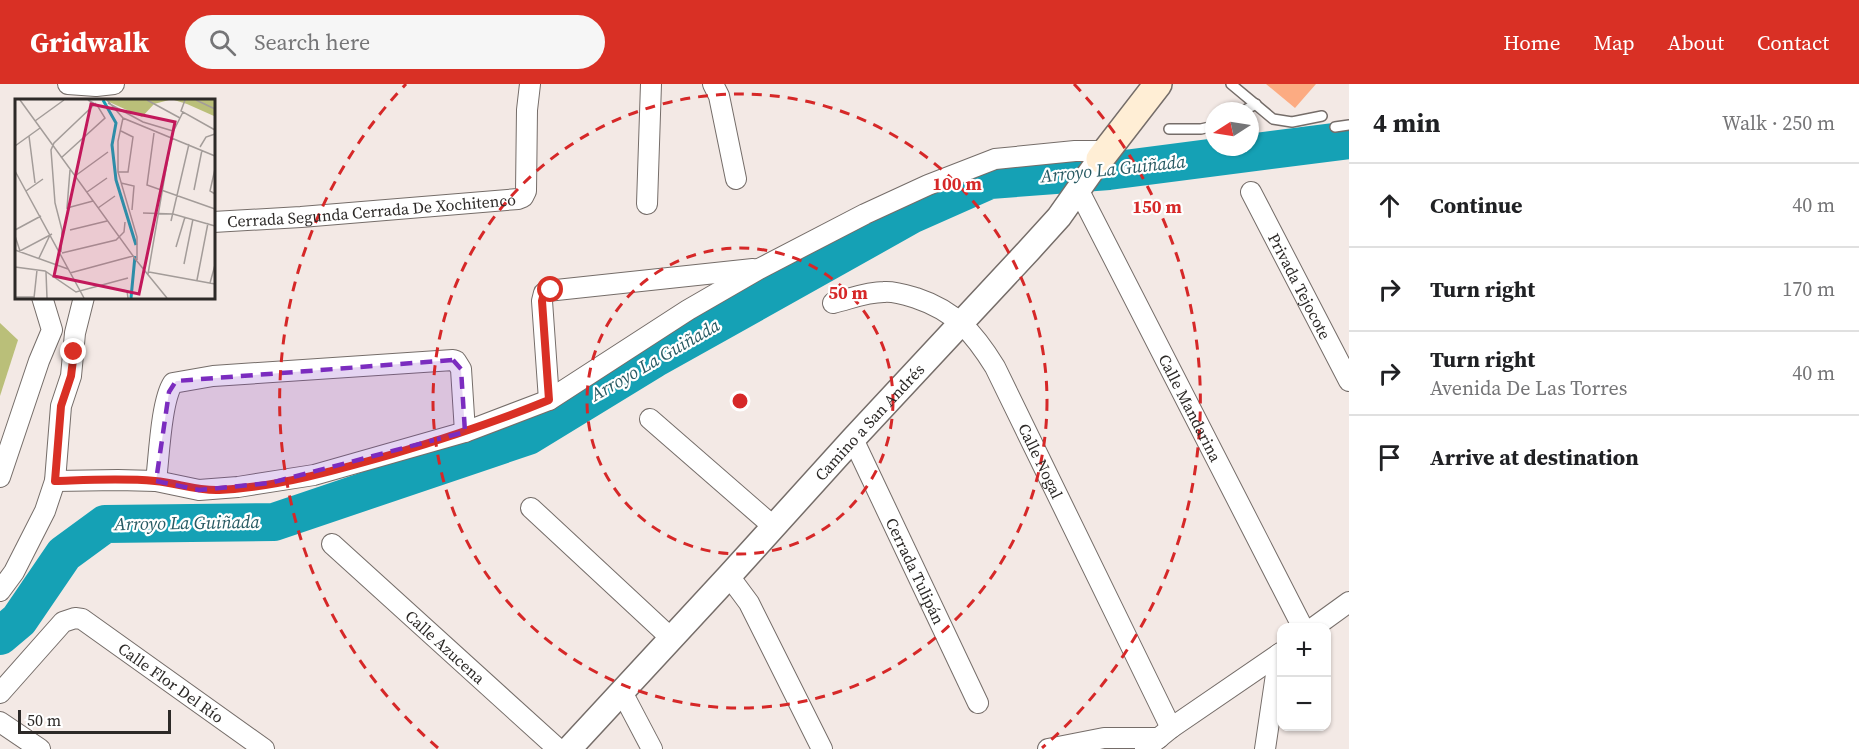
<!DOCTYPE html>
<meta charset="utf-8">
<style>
:root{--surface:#fff;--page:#f6f6f6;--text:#202124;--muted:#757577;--line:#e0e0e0;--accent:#d93025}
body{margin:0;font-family:"Source Serif 4",serif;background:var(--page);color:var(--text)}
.controls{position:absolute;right:18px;bottom:18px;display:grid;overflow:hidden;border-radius:12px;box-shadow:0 2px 4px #0004}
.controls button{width:54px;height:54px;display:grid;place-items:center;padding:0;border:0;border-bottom:2px solid var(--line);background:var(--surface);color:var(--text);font:30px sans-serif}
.compass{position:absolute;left:1205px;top:18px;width:54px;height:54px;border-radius:50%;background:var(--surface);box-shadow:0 2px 4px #0004;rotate:258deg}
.scale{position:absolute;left:18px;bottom:15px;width:153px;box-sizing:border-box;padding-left:6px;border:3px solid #2c2927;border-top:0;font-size:16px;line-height:21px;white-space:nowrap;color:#2c2927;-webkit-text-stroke:4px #fff;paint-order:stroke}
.stop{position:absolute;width:18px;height:18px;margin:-14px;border:4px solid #d93025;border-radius:50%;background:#fff}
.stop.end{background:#d93025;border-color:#fff;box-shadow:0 2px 6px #0008}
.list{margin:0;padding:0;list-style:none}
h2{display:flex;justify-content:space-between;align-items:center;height:78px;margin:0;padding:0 24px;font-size:26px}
h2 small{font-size:20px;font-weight:400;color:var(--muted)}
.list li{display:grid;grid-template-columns:39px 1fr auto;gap:18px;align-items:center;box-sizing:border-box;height:84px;padding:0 24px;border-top:2px solid var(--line)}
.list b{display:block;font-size:22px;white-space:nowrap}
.list p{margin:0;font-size:20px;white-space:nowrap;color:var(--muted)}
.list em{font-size:20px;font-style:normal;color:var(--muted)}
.icon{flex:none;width:33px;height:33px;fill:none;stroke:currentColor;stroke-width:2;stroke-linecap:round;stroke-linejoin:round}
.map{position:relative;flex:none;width:1349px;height:665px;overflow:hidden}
header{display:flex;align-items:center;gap:36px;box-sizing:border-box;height:84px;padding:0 30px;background:var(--accent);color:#fff}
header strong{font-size:28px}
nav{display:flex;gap:33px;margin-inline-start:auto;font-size:21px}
.search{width:420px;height:54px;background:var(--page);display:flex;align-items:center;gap:15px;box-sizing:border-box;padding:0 21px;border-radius:33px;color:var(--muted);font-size:22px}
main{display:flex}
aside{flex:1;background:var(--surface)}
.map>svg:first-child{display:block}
</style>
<header>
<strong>Gridwalk</strong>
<div class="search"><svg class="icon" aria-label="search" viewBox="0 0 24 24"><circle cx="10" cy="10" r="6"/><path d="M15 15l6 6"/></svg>Search here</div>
<nav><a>Home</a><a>Map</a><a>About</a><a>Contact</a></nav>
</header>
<main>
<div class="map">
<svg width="1349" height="665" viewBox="0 0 1349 665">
<rect width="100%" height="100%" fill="#f3e9e5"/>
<!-- green -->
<polygon fill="#babf79" points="0,239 18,256 0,312"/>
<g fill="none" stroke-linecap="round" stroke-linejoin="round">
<!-- river -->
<polyline stroke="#15a1b5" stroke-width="38" points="0,552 19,536 64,470 105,440 274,438 528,352 654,275 911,131 990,96 1109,87 1349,56"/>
</g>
<!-- building -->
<polygon fill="#fcab82" points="1266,0 1316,0 1295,24"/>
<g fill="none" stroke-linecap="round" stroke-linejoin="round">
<defs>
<g id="service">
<polyline points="1231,0 1273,35 1292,38 1322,32"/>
<polyline points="1243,27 1256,20"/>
<polyline points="1335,43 1349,41"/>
<polyline points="1169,45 1201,45 1214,42"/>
</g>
<g id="minor">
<polyline points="68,0 96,2 114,0"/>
<polyline points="713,0 719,12 736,95"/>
<path id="s1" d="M 1078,105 L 1303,544"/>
<path id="s2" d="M 1251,108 L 1349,297"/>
<polyline points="647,120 651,0"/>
<path id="s3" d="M 213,138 L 301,133 L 518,115 L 523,113 L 526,107 L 527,26 L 530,0"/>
<path id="s4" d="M 833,219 C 850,215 866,208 884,208 C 894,207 906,211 916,214 C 955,227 974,249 995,283 L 1171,644"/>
<polyline points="549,316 542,217 544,209 547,207 753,185"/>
<polyline points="650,335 774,443"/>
<path id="s5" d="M 853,355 L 978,619"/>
<polyline points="0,393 39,277 52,246 42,213"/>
<polyline points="55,397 118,396 156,397 199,406 238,403 314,391 465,348 549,316 688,226 759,185 865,130 928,101 995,75 1075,67 1105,67"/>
<path d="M 156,397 C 159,374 161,317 173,299 L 213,292 L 453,276 L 456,277 L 461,285 L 465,348"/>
<polyline points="531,424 672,555"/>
<path id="s6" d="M 332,460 L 558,665"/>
<polyline points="729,492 749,519 822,665"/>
<polyline points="0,507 14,488 45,427 55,397 61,322 71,292 75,249 84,213"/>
<polyline points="1313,544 1349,518"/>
<polyline points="622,608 652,665"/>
<path id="s7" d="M 0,609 L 63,538 L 75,534 L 82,535 L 264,665"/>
<polyline points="0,638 40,665"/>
<polyline points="1048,665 1104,654 1159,654"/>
<polyline points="1145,665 1171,644 1282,568"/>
<polyline points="1265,665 1279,570"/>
</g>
<g id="tertiary">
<path id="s8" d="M 569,665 L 729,492 L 853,355 L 1030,165 L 1059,133 L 1100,75"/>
</g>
<polyline id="secondary" points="1100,75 1158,0"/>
</defs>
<!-- service casing -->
<use href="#service" stroke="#756d69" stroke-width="12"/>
<!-- minor casing -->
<use href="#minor" stroke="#756d69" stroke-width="22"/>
<!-- tertiary casing -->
<use href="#tertiary" stroke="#756d69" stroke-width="27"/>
<!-- secondary casing -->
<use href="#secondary" stroke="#756d69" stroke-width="30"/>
<!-- service -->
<use href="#service" stroke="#fff" stroke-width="9"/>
<!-- minor -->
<use href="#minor" stroke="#fff" stroke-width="20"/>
<!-- tertiary -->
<use href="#tertiary" stroke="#fff" stroke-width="24"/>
<!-- secondary -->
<use href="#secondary" stroke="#ffeed5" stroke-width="27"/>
</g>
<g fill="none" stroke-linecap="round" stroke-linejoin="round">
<!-- route -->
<path stroke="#d93025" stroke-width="8" d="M 74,268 L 71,292 L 61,322 L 55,397 C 88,396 122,394 155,397 C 177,399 197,407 219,406 C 278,403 337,386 393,370 C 446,354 498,337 549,316 L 542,217 L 544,209 L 551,206"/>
</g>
<!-- marked area -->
<path fill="#7b2cbf" fill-opacity="0.2" stroke="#7b2cbf" stroke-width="4.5" stroke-dasharray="12 8" stroke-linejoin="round" d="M 453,276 L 461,285 L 465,348 L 270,399 L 199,406 L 156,397 L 169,308 L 176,297 Z"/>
<!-- distance rings -->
<g fill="none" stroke="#d62828" stroke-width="3" stroke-dasharray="10 8">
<circle cx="740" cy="317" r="153"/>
<circle cx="740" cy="317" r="307"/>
<path d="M438 664A460 460 0 0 1 406 0M1074 0A460 460 0 0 1 1042 664"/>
</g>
<g text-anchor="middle" stroke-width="4.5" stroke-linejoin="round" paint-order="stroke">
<!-- street labels -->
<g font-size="16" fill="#2c2927" stroke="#fff">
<text dy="6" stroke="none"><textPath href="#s3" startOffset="159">Cerrada Segunda Cerrada De Xochitenco</textPath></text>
<text dy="6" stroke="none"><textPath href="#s2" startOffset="106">Privada Tejocote</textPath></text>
<text dy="6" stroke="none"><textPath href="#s1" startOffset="246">Calle Mandarina</textPath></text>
<text dy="6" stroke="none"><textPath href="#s8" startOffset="444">Camino a San Andrés</textPath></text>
<text dy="6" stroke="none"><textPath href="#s4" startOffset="297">Calle Nogal</textPath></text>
<text dy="6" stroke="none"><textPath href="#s5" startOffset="146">Cerrada Tulipán</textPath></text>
<text dy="6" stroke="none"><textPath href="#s6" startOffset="153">Calle Azucena</textPath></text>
<text dy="6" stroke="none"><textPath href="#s7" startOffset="224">Calle Flor Del Río</textPath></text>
</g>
<!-- water labels -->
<g font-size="18" font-style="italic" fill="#265962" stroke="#fff">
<text transform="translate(1113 85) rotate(-6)" y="6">Arroyo La Guiñada</text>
<text transform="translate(655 276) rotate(-30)" y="6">Arroyo La Guiñada</text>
<text transform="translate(187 439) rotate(-1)" y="6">Arroyo La Guiñada</text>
</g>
</g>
<!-- overview -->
<g transform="translate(15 15)">
<rect width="200" height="200" fill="#f3e9e5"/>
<path d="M 90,1 L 154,1 L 139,5 L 127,18 ZM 159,1 L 199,1 L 199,17 L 172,5 Z" fill="#babf79"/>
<path fill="none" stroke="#15a1b5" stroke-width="3" d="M 88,1 L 101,24 L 97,46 L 101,81 L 121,146M 116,199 L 120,157"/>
<path fill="none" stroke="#a39c99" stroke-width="1.5" d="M 5,1 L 121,161M 92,1 L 108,19 L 200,57M 132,1 L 165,19M 170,1 L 166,12 L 200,31M 181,1 L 200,10M 93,4 L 128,23 L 158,32M 108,19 L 103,42 L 103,73 L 122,138 L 122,161M 20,22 L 49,1M 139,34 L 132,86 L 200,110M 14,37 L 20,84M 0,47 L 25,29M 185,48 L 191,38 L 200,35M 46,59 L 90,19 L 82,6 L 73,1M 200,70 L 195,92 L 200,95M 55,71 L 52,109 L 78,102M 0,72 L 69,199M 103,73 L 113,73 L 118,38 L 106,32M 60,77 L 93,53M 106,84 L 119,87 L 117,111M 179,91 L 187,51M 11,92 L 28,80M 72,93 L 92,79M 83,109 L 100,97M 128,114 L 158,115 L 200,127M 156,122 L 174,45M 0,131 L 26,117M 55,131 L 92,122M 0,137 L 5,152 L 37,135M 161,148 L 170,118M 0,151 L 53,170M 46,153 L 47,131 L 40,104 L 36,51 L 39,44 L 81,4M 47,154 L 101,141 L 109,133 L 110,123M 24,159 L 35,136M 121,161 L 152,199M 169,165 L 178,120M 0,168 L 30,172 L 61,193 L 113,179M 31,173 L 32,199M 134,173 L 200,185M 55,174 L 118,157M 133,175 L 157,35 L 168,13M 182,181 L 193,124M 195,184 L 200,166M 99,190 L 112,192 L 113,199M 0,198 L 19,198M 19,199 L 22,171"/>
<path fill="#c2185b" fill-opacity="0.15" stroke="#c2185b" stroke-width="3" d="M 76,5 L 160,23 L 124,195 L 39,177 Z"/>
<rect width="200" height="200" fill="none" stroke="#2c2927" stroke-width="3"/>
</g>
<circle cx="740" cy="317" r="9" fill="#d62828" stroke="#fff" stroke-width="3"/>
<g font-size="18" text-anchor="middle" font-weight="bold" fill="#d62828" stroke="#fff" stroke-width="4.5" stroke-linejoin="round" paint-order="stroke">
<text x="957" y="106">100 m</text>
<text x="1157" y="129">150 m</text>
<text x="848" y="215">50 m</text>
</g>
</svg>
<div class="controls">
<button>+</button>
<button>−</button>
</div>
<svg class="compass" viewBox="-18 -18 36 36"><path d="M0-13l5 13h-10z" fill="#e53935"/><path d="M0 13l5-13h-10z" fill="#757577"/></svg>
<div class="scale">50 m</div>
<div class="stop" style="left:551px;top:206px"></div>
<div class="stop end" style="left:74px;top:268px"></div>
</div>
<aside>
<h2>4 min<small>Walk · 250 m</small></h2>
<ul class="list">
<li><svg class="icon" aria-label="ahead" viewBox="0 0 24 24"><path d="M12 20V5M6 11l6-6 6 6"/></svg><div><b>Continue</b></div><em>40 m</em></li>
<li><svg class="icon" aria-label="right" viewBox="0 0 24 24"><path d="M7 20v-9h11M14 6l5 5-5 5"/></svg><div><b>Turn right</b></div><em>170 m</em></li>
<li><svg class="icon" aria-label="right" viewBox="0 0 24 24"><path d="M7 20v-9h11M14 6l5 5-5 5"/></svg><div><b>Turn right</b><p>Avenida De Las Torres</p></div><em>40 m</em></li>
<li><svg class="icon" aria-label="arrive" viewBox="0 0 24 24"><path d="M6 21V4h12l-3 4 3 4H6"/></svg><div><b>Arrive at destination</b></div></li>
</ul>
</aside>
</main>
